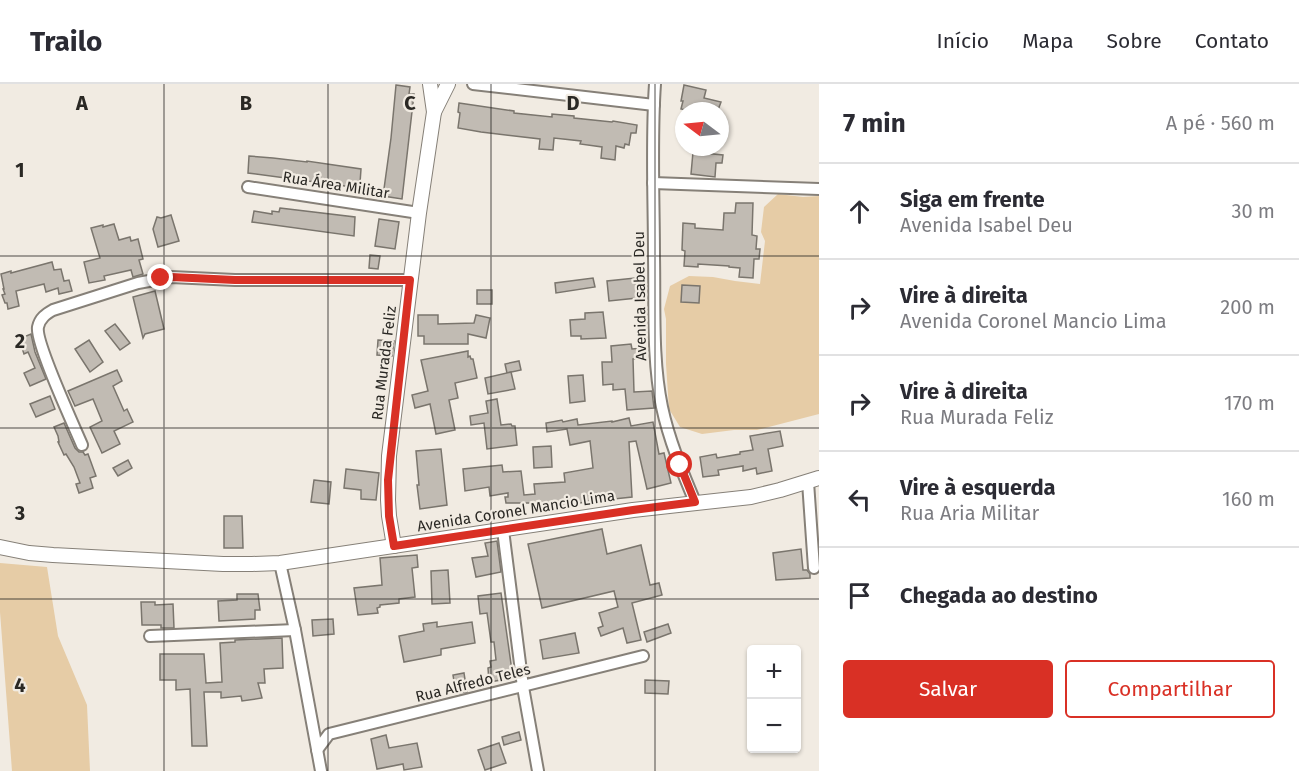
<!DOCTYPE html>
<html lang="pt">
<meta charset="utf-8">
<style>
:root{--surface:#fff;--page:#f7f7f7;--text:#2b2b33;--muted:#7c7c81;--line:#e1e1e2;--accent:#d93025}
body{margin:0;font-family:"Fira Sans",sans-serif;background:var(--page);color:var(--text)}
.controls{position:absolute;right:18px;bottom:18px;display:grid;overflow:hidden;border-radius:6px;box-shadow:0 2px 4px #0004}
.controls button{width:54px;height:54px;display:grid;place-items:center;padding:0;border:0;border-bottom:2px solid var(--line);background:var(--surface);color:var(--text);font:30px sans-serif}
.compass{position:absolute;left:675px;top:18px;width:54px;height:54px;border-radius:50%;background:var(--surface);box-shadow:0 2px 4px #0004;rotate:286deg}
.stop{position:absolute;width:18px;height:18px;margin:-14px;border:4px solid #d93025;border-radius:50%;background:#fff}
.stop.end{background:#d93025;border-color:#fff;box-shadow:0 2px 6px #0008}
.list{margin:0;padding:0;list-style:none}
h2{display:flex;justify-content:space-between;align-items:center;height:78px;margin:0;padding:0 24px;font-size:26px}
h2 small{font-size:20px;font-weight:400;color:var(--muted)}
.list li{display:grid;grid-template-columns:39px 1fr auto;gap:18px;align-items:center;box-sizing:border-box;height:96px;padding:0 24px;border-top:2px solid var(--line)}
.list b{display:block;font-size:22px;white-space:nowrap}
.list p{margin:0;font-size:20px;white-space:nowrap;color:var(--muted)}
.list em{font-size:20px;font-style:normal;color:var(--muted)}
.actions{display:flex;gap:12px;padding:18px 24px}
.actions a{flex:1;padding:14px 0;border:2px solid var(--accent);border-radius:6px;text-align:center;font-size:21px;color:var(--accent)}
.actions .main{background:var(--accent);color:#fff}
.icon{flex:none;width:33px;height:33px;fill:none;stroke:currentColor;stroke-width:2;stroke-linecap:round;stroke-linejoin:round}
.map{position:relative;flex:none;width:819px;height:687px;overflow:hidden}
header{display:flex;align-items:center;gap:36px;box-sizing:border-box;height:84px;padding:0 30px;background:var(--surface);border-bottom:2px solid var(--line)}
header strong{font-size:28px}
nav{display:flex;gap:33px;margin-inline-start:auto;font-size:21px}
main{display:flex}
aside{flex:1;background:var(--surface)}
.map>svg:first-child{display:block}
</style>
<header>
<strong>Trailo</strong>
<nav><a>Início</a><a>Mapa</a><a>Sobre</a><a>Contato</a></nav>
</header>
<main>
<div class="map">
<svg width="819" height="687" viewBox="0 0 819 687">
<rect width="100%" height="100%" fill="#f1ebe2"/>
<!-- green -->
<g fill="#e6cca6">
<polygon points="778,110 803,113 819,112 819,330 757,346 734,346 702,350 680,343 669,325 666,280 666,235 664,225 670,202 689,192 713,193 735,197 760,200 765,157 761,148 764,123"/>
<polygon points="0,479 47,483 58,552 87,621 90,687 12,687 0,528"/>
</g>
<!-- building -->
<g fill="#c1bbb3" stroke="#7a756d" stroke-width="1.5">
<polygon points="396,1 410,3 409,10 414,10 402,115 383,112 391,54"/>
<polygon points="684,1 706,6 704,14 721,18 718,26 711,24 710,27 692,27 681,25 683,17 681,17"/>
<polygon points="459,19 514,27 514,29 552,33 552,30 574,32 574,34 612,38 613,37 637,41 636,49 631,49 629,61 625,60 624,64 616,62 615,76 601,74 602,63 580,60 581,57 554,54 553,66 539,65 540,55 481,48 458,44 460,29 458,28"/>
<polygon points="693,68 723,71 722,79 716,79 715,93 691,90"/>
<polygon points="249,72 273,74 307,78 307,77 361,85 360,99 353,98 352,103 248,89"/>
<polygon points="736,119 753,119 752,151 757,152 756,165 760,165 759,175 754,175 753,194 739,193 740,184 729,183 729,182 698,180 698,183 684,182 685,167 682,166 683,139 695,140 695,144 723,146 724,129 735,129"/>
<polygon points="280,124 355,133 354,152 252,138 254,127 272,130 272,127 279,128"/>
<polygon points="171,131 179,157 158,163 153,145 157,133 161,134"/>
<polygon points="379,135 399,138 395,165 375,162"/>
<polygon points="114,140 119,156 130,153 131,157 138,155 143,175 139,176 143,190 133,193 131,186 104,192 105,196 89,199 84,178 100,174 91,144 103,141 103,143"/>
<polygon points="370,171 380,172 378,185 369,184"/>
<polygon points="52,178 54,186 61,185 64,197 69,196 72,207 59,210 58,204 46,208 44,200 16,207 19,222 8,225 7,219 5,219 2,211 5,210 3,205 4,205 1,190 11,187 11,189"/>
<polygon points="593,194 595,203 556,209 555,199"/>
<polygon points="635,194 637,214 609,217 607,197"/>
<polygon points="682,201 700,202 699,219 681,218"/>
<rect x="477" y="206" width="15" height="14"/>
<polygon points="155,207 164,245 145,250 143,254 133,213"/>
<polygon points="603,228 606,254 581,255 581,252 571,252 570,236 585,235 585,229"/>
<polygon points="418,231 438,231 438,240 474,239 476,231 490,234 486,254 468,250 468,260 424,260 424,252 418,252"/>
<polygon points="115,240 130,259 120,266 105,247"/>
<polygon points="31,250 35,268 46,295 30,302 24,289 35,284 28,268 24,270 19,255"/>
<polygon points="89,256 103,278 90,288 75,265"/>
<polygon points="378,256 394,257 392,272 377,271"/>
<polygon points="631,260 632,265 643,264 644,274 633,275 634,308 652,307 654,324 627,326 625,305 613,306 613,300 603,301 602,278 612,278 611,262"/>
<polygon points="468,267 468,273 470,272 471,275 473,275 477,294 455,299 458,314 449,316 455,346 436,350 430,320 415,324 412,311 428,307 421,276"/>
<polygon points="519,277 521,286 507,289 505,280"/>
<polygon points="117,286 122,297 113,302 124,327 127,325 133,338 114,347 120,360 102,369 90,343 102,337 93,315 75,322 68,307"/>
<polygon points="511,288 515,305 488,310 485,294"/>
<polygon points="583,291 585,317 570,319 568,292"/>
<polygon points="50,312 55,325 36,333 30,320"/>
<polygon points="497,315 501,341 511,340 512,342 515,342 517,361 487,365 484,339 471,341 470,332 488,329 486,317"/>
<polygon points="629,334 631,342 653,338 659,370 664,369 671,399 647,405 636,357 629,358 632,413 614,415 614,413 557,423 537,423 537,419 506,419 505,413 508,413 508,409 490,412 489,403 465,407 463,385 502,381 503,388 521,387 524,411 535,410 534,400 565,398 564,389 593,384 590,357 570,361 567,345 547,348 546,339 562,336 563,338 577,335 578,341 612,337 612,338"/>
<polygon points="64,339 75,364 79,368 83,368 85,371 88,370 96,392 90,394 93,404 79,409 76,400 80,399 74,383 66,370 64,371 58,358 59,358 58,352 54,343"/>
<polygon points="780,347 783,362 768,365 772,387 757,390 756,384 743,387 743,382 718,386 719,391 703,393 700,373 716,370 717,374 740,370 740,368 753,366 750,352"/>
<polygon points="551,362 552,383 534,384 533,363"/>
<polygon points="441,365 447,421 420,425 417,401 419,401 416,367"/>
<polygon points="128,376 132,384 118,392 113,384"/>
<polygon points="346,385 379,389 376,416 361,415 361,406 344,404"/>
<polygon points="314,396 331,398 329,420 311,418"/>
<polygon points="224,432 242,432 243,464 224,464"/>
<polygon points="602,445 607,470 641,461 650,501 659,499 662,511 632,519 641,556 627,559 623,544 601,552 598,544 603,542 599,529 618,523 614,507 542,524 528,460"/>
<polygon points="497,457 501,488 476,493 472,474 488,472 485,459"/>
<polygon points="801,465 803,486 807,486 810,490 810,494 776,496 773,469"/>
<polygon points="417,471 418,483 412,484 415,513 399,515 399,519 380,521 380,523 377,524 378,529 358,531 354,504 382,501 380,474"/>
<polygon points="448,486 450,519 432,520 431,487"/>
<polygon points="501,509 513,594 489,598 488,584 491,583 490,577 496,576 494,558 491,558 487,529 480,530 478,512"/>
<polygon points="237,510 258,510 260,526 255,526 255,535 219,537 218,517 237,516"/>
<polygon points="141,518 155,518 155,521 173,520 174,544 161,544 161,541 142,541"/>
<polygon points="333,535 334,550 313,552 312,536"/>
<polygon points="437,538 437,543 472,538 475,559 441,565 441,571 404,578 399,552 424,547 423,540"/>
<polygon points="668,540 671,549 647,558 644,548"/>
<polygon points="575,549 579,569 543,575 540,556"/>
<polygon points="282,554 283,584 264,585 265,599 258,599 262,614 242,617 241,612 221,614 221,608 204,608 207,662 192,662 190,605 176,606 176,596 160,596 160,570 204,570 206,599 222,598 220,559 235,558 235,556"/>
<polygon points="464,589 467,608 456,609 453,591"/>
<polygon points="645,596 669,597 668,610 645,609"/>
<polygon points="519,648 521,656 504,661 502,653"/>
<polygon points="386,651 389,664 417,659 422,683 404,686 403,680 377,685 371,655"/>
<polygon points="499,659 506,679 485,686 478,666"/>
</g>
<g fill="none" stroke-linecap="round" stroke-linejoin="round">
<defs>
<g id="minor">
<polyline points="473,0 654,21"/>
<path d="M 655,0 C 651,57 654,116 654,173 C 655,223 652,275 662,323 C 669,356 682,387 695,418"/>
<polyline points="653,99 819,105"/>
<polyline points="248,103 419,129"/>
<path d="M 82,361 C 74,342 35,258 38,243 C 40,234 46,230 53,226 L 138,199 L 171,193 L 235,196 L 410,196"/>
<polyline points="808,398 814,484"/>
<polyline points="503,446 523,603 538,687"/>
<polyline points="280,479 295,546 321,687"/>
<polyline points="150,552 295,546"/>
<polyline points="317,666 329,650 643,572"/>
</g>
<g id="tertiary">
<polyline points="434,28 448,0"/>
<polyline points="394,462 389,432 388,416 389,372 419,129 434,28 430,0"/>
<polyline points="0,463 29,469 53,471 223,480 252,480 280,479 633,426 751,413 780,406 819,394"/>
</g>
</defs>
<!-- minor casing -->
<use href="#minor" stroke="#868078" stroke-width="14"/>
<!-- tertiary casing -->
<use href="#tertiary" stroke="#868078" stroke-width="16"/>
<!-- minor -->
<use href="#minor" stroke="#fff" stroke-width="10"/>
<!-- tertiary -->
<use href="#tertiary" stroke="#fff" stroke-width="14"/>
</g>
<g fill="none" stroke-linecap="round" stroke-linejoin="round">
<!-- route -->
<polyline stroke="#d93025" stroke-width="8" points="161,194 171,193 235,196 410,196 388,396 389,432 394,462 633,426 695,418 680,381"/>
</g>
<!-- grid -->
<path fill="none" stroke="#2a2824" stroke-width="1.5" stroke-opacity="0.55" d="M 164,0 L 164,687M 328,0 L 328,687M 491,0 L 491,687M 655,0 L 655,687M 0,172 L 819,172M 0,344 L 819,344M 0,515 L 819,515"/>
<g text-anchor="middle" stroke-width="4.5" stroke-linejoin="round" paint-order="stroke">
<!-- street labels -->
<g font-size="15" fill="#2a2824" stroke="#f1ebe2">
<text transform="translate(336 101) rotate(9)" y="5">Rua Área Militar</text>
<text transform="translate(640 212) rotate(-91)" y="5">Avenida Isabel Deu</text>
<text transform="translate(384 279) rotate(-83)" y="5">Rua Murada Feliz</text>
<text transform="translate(516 427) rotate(-9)" y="5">Avenida Coronel Mancio Lima</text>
<text transform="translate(473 599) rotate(-14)" y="5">Rua Alfredo Teles</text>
</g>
</g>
<g font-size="20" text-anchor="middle" font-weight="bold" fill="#2a2824" stroke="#f1ebe2" stroke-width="4.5" stroke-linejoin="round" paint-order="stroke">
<text x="82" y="26">A</text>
<text x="246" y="26">B</text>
<text x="410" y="26">C</text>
<text x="573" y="26">D</text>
<text x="20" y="93">1</text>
<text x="20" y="264">2</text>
<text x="20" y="436">3</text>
<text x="20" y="608">4</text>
</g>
</svg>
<div class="controls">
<button>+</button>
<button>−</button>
</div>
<svg class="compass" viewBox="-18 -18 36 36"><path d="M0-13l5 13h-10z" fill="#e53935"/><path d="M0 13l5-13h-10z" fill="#7c7c81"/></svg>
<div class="stop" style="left:680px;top:381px"></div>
<div class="stop end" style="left:161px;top:194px"></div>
</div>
<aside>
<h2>7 min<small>A pé · 560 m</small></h2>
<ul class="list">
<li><svg class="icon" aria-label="ahead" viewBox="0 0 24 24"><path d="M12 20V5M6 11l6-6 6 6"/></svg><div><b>Siga em frente</b><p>Avenida Isabel Deu</p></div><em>30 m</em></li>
<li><svg class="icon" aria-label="right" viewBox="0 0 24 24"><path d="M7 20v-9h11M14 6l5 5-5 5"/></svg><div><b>Vire à direita</b><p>Avenida Coronel Mancio Lima</p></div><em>200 m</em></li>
<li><svg class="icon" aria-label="right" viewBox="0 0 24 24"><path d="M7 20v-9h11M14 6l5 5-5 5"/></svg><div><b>Vire à direita</b><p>Rua Murada Feliz</p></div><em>170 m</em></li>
<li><svg class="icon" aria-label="left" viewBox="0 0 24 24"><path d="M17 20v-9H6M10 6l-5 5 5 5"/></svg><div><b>Vire à esquerda</b><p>Rua Aria Militar</p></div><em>160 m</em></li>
<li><svg class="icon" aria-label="arrive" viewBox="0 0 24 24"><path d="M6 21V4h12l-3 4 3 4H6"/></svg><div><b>Chegada ao destino</b></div></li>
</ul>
<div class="actions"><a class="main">Salvar</a><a>Compartilhar</a></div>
</aside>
</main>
